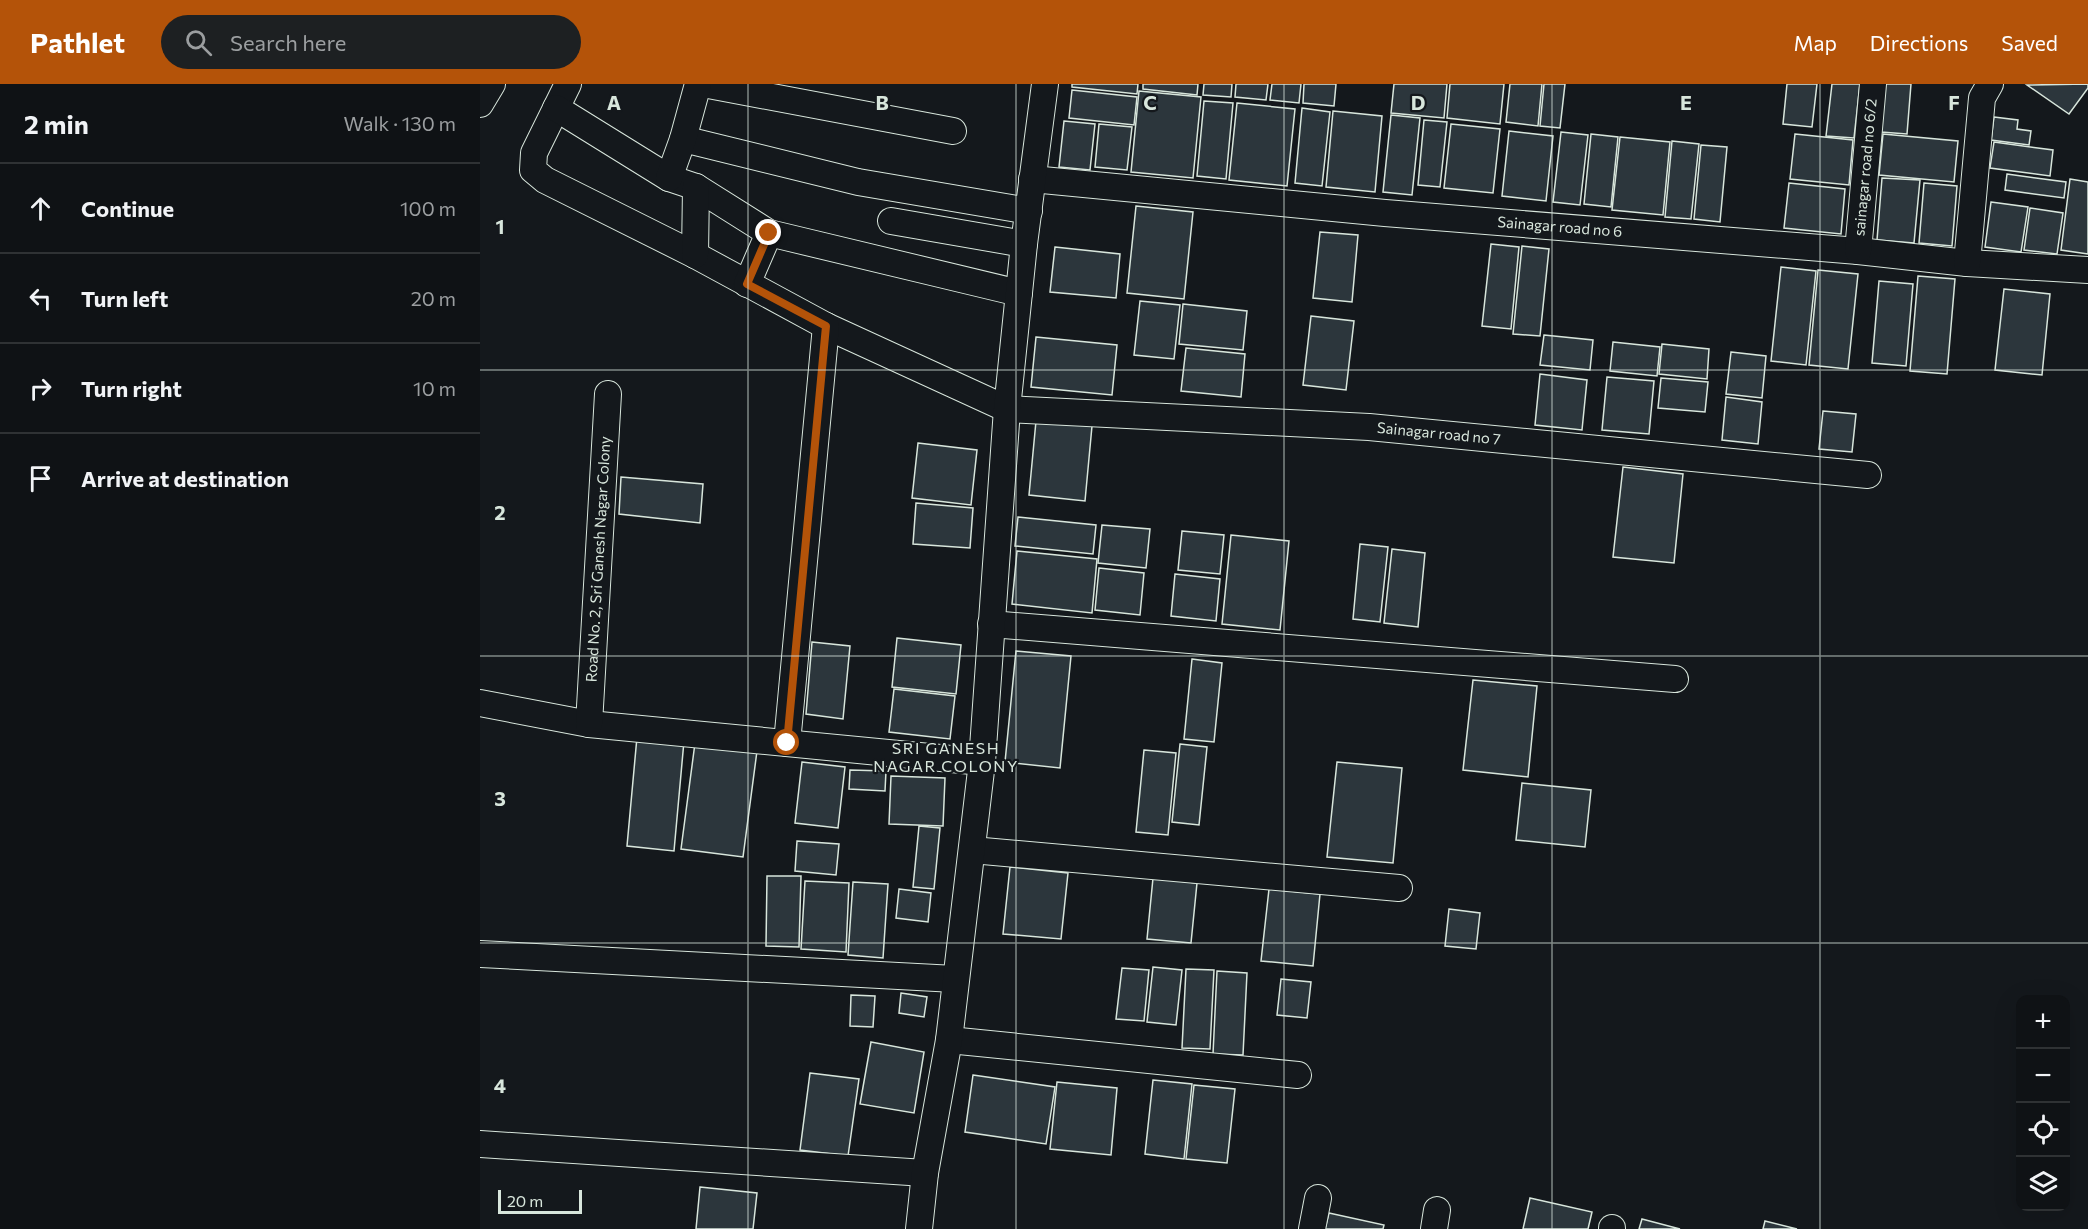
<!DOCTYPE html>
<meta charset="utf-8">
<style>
:root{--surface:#0f1215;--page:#1d2022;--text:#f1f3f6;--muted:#9b9ea0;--line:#2f3234;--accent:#b45309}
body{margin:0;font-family:Commissioner,sans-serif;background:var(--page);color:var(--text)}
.controls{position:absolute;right:18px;bottom:18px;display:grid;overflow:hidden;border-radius:12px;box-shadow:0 6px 24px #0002}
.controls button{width:54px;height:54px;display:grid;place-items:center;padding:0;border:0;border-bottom:2px solid var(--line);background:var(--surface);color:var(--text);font:30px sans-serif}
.scale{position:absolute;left:18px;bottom:15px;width:84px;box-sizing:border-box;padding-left:6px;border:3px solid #d8e6dc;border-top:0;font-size:16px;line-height:21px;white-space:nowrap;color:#d8e6dc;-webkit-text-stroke:4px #14181c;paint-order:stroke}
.stop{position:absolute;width:18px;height:18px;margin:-14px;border:4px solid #b45309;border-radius:50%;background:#fff}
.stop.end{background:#b45309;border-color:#fff;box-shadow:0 2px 6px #0008}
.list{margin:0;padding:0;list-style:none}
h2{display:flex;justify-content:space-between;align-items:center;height:78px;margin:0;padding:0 24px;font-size:26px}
h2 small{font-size:20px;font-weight:400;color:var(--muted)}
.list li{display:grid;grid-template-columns:39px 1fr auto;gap:18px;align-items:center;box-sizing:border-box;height:90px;padding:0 24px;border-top:2px solid var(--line)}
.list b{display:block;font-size:22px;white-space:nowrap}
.list em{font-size:20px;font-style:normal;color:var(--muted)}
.icon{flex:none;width:33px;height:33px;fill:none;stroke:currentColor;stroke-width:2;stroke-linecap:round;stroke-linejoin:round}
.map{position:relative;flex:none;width:1608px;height:1145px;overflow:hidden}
header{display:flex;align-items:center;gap:36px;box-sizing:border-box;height:84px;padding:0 30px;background:var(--accent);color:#fff}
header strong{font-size:28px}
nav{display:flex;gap:33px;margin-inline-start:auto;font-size:21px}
.search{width:420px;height:54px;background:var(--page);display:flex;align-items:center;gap:15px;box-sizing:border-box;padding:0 21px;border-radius:33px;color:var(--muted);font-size:22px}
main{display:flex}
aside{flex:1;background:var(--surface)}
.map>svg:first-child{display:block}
</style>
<header>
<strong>Pathlet</strong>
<div class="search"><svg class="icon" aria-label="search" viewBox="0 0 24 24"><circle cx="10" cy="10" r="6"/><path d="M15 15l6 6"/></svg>Search here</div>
<nav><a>Map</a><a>Directions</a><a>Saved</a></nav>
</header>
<main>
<aside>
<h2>2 min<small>Walk · 130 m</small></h2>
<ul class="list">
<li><svg class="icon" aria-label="ahead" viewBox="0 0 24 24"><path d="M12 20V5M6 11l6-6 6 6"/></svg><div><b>Continue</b></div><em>100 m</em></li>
<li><svg class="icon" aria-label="left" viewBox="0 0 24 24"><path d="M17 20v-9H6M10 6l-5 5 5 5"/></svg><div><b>Turn left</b></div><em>20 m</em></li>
<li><svg class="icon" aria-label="right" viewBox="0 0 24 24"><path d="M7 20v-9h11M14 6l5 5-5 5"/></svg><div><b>Turn right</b></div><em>10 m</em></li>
<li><svg class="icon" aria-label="arrive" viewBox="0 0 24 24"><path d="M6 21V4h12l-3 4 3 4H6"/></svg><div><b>Arrive at destination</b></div></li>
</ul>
</aside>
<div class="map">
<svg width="1608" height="1145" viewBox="0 0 1608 1145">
<rect width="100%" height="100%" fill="#14181c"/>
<!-- building -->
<g fill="#2c363c" stroke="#d8e6dc" stroke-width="1.5">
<polygon points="592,0 658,0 657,10 592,3"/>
<polygon points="663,0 718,0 717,11 663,5"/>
<polygon points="724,0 752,0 751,13 723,11"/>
<polygon points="756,0 788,0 786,16 755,13"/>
<polygon points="792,0 821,0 819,19 790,16"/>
<polygon points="824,0 856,0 854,22 823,19"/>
<polygon points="914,0 967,0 964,34 911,29"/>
<polygon points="970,0 1024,0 1020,40 967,34"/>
<polygon points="1030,0 1062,0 1058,42 1026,38"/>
<polygon points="1064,0 1085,0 1080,44 1060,42"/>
<polygon points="1307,0 1337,0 1332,43 1303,40"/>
<polygon points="1352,0 1380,0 1374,54 1346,52"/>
<polygon points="1405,0 1431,0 1427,50 1401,48"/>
<polygon points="1608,0 1608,4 1589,30 1547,1"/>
<polygon points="592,6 657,13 654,41 589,34"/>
<polygon points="659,7 721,13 713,94 651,88"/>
<polygon points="724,17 753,19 746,95 717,92"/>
<polygon points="757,19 815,25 807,102 749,96"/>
<polygon points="822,24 850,28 842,102 815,99"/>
<polygon points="853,27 902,32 895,108 846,103"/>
<polygon points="911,31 940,34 932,111 903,108"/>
<polygon points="1514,33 1538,36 1537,45 1551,47 1549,61 1511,56"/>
<polygon points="944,36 967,38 960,103 938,101"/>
<polygon points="584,37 615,40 610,86 579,83"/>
<polygon points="619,40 652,43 647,86 615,83"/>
<polygon points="971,40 1020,45 1013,109 964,104"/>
<polygon points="1029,47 1073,52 1066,117 1022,112"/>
<polygon points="1081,48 1108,51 1100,121 1073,118"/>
<polygon points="1111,50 1138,53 1131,123 1104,120"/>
<polygon points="1315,50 1373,56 1369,101 1310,95"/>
<polygon points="1403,50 1478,57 1474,98 1399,91"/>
<polygon points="1140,53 1190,58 1183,131 1132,126"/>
<polygon points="1192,57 1219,60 1211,135 1185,133"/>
<polygon points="1514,58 1573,66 1570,92 1510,84"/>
<polygon points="1221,61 1247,63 1240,138 1214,135"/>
<polygon points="1527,90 1586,98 1584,114 1525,106"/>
<polygon points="1402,94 1440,96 1434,159 1397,156"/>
<polygon points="1590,95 1608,98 1608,170 1581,166"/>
<polygon points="1309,99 1365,105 1361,150 1304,144"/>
<polygon points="1444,99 1477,102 1472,162 1439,159"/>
<polygon points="1511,118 1548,123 1541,168 1505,163"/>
<polygon points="656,122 713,128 704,215 647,209"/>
<polygon points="1550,124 1583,129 1577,170 1544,166"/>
<polygon points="840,148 878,151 872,218 833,214"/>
<polygon points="1011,160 1039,163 1031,245 1002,242"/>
<polygon points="1042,162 1069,165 1060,252 1033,250"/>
<polygon points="575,163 640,170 636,214 570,208"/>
<polygon points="1301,183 1336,187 1326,281 1291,277"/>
<polygon points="1338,186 1378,190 1368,285 1329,281"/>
<polygon points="1438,192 1475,195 1467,290 1430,287"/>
<polygon points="1399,197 1433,200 1426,282 1392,279"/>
<polygon points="1524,205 1570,210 1562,291 1515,286"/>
<polygon points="660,217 700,221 694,275 654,271"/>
<polygon points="703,220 767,227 763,266 699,260"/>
<polygon points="831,232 874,237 866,306 823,301"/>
<polygon points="1064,251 1113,256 1110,286 1060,281"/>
<polygon points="556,253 637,261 632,311 551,303"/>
<polygon points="1133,258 1180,263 1177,292 1130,287"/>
<polygon points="1182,260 1229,265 1227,295 1179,290"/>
<polygon points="706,264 765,270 761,313 701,307"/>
<polygon points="1251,268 1286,272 1282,314 1246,310"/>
<polygon points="1060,290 1107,296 1102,346 1055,341"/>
<polygon points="1127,293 1174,297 1169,350 1122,346"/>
<polygon points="1181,294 1228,298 1225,328 1178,324"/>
<polygon points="1246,313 1282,318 1278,360 1242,356"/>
<polygon points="1343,327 1376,330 1372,368 1339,365"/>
<polygon points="556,337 612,342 605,417 549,411"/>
<polygon points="438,359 497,366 491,421 432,414"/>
<polygon points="1143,383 1203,390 1194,479 1133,473"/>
<polygon points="141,393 223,400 220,439 139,430"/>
<polygon points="436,419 493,424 490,464 433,460"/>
<polygon points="538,433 616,441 613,470 535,462"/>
<polygon points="622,441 670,445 666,484 618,479"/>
<polygon points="702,447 744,451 740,490 698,486"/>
<polygon points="751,451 809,457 800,546 742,540"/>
<polygon points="880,460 908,463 900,538 873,535"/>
<polygon points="912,465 945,469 938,543 904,539"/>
<polygon points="537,467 617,475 612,529 532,520"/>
<polygon points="619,484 664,489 660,531 615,526"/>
<polygon points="695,490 740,495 736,537 691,532"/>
<polygon points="417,554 481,561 476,610 412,603"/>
<polygon points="332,558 370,562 363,635 326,630"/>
<polygon points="536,567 591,572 580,684 525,678"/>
<polygon points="712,575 742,579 734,658 704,655"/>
<polygon points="993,596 1057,602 1048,693 983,686"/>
<polygon points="414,605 475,612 470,655 409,648"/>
<polygon points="157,653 204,657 194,767 147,762"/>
<polygon points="215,659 277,667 263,773 201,765"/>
<polygon points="700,660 727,663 719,741 692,738"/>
<polygon points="664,666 696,669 688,751 656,748"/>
<polygon points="322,678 365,683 358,744 315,739"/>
<polygon points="857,678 922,684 913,779 847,773"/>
<polygon points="370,686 406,687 405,707 369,705"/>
<polygon points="411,692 465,694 463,742 409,740"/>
<polygon points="1042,699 1111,706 1105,763 1036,756"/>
<polygon points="439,742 460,744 454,805 433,803"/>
<polygon points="317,757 359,760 356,791 315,787"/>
<polygon points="530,783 588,789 581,855 523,850"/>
<polygon points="287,792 321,792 319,863 286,862"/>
<polygon points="673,794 717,799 711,859 667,855"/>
<polygon points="325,797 369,799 366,868 321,865"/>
<polygon points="373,798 408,800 403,874 368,871"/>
<polygon points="419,805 451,809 448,838 416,834"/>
<polygon points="789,805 840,810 833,882 781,877"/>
<polygon points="969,825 1000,829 996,865 965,862"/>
<polygon points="673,883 702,886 696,941 667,938"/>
<polygon points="642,884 669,886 664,937 636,935"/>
<polygon points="706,885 734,886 730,965 702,964"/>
<polygon points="737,887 767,889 763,971 733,970"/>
<polygon points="801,895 831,898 827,934 797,931"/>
<polygon points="421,909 447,913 444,933 419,929"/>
<polygon points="371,911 395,912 393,943 370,942"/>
<polygon points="391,958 444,968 434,1029 380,1020"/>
<polygon points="330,989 379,995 368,1072 320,1066"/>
<polygon points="493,991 575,1003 566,1060 485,1048"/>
<polygon points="673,996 712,1000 704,1075 665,1070"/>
<polygon points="577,998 637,1004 631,1071 570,1065"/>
<polygon points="714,1001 755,1005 747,1079 706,1075"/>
<polygon points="220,1103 277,1109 273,1145 216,1145"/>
<polygon points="1050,1114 1112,1128 1108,1145 1043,1145"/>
<polygon points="849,1129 904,1141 903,1145 845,1145"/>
<polygon points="1162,1135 1200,1145 1159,1145"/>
<polygon points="1285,1137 1317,1145 1283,1145"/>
</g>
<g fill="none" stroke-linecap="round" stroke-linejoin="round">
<defs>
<g id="minor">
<path id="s1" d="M 88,0 L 54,69 L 53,86 L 65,96 L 215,171 L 346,242 L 527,325 L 889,343 L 1388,391"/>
<polyline points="223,0 473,47"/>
<polyline points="0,20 12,0"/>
<polyline points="76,24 189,94 216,103 289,149 539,209"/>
<polyline points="203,55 378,98 549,127"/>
<polyline points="189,94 203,55 218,0"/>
<path id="s2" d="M 552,95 L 905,129 L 1378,167 L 1487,179 L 1608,186"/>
<polyline points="411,137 544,160"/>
<path id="s3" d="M 1378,167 L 1393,0"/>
<polyline points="215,171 216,103"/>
<polyline points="1487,179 1502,14 1510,0"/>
<polyline points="267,200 289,149"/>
<polyline points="511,540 1195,595"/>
<polyline points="0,619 109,640 502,678"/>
<path id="s4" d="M 109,640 L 128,310"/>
<polyline points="307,659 346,242"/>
<polyline points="492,766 919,804"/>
<polyline points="0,870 475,895"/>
<polyline points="469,956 818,991"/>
<polyline points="0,1060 445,1089"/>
<polyline points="439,1145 445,1089 469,956 502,678 527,325 544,160 565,0"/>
<polyline points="832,1145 838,1114"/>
<polyline points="954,1145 957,1126"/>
<polyline points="1132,1145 1132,1144"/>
</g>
</defs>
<!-- minor casing -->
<use href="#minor" stroke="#d8e6dc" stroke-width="28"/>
<!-- minor -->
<use href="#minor" stroke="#14181c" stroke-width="26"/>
</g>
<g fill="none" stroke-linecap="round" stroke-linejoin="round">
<!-- route -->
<polyline stroke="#b45309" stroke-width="8" points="289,149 267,200 346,242 307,659"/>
</g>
<!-- grid -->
<path fill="none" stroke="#d8e6dc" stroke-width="1.5" stroke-opacity="0.55" d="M 268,0 L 268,1145M 536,0 L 536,1145M 804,0 L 804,1145M 1072,0 L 1072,1145M 1340,0 L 1340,1145M 0,286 L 1608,286M 0,572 L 1608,572M 0,859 L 1608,859"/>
<g text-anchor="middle" stroke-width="4.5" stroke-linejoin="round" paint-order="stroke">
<!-- street labels -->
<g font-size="15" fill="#d8e6dc" stroke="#14181c">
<text dy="5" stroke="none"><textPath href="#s3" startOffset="84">sainagar road no 6/2</textPath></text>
<text dy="5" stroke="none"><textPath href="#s2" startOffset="530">Sainagar road no 6</textPath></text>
<text dy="5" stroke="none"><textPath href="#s1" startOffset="1058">Sainagar road no 7</textPath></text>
<text dy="5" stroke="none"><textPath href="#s4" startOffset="165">Road No. 2, Sri Ganesh Nagar Colony</textPath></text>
</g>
<!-- neighbourhood labels -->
<g font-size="16" letter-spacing="1.5" fill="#d8e6dc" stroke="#14181c">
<text x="466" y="670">SRI GANESH<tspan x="466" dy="18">NAGAR COLONY</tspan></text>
</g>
</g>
<g font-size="20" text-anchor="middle" font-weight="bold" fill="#d8e6dc" stroke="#14181c" stroke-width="4.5" stroke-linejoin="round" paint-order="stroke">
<text x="134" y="26">A</text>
<text x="402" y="26">B</text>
<text x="670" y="26">C</text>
<text x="938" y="26">D</text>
<text x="1206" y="26">E</text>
<text x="1474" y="26">F</text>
<text x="20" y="150">1</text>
<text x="20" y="436">2</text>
<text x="20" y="722">3</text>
<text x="20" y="1009">4</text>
</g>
</svg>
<div class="controls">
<button>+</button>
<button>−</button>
<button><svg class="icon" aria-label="locate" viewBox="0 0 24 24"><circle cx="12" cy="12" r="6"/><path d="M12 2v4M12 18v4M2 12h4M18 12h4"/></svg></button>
<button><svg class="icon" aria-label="layers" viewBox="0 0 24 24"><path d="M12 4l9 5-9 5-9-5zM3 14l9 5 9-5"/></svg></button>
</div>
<div class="scale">20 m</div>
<div class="stop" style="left:307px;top:659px"></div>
<div class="stop end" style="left:289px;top:149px"></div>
</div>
</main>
